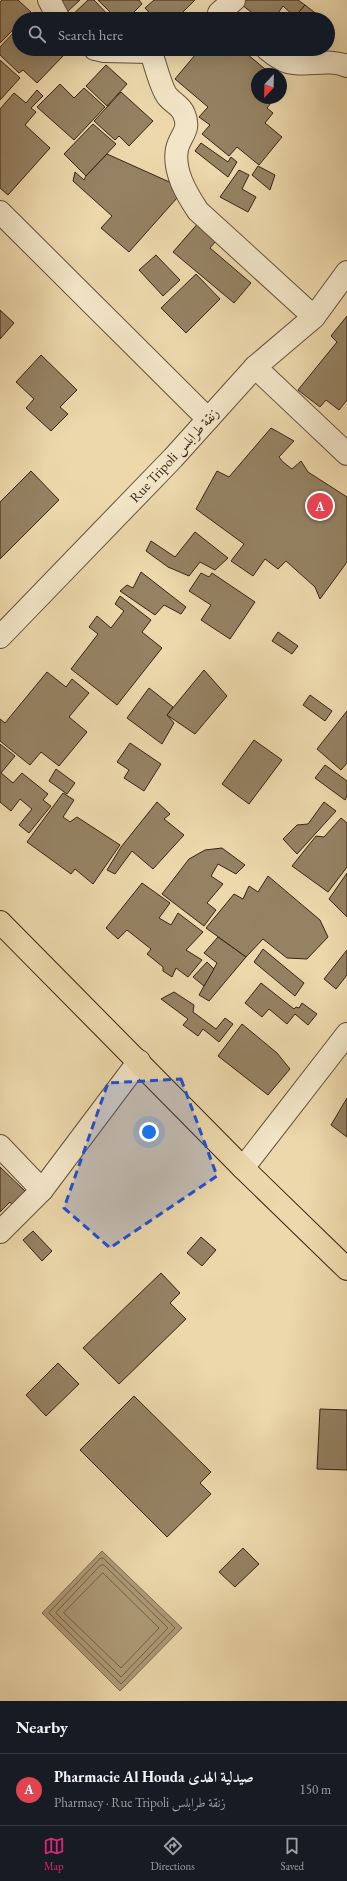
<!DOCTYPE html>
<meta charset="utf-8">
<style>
:root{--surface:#171b24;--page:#20242c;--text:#f1f3f6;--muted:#9ea1a6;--line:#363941;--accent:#db2777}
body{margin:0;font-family:"EB Garamond",Amiri,serif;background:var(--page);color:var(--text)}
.compass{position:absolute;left:251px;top:68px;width:36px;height:36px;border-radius:50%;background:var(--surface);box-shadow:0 4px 16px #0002;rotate:202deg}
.you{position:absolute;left:149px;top:1132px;width:14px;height:14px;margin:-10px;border:3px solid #fff;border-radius:50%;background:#1a73e8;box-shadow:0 0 0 6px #1a73e833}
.badge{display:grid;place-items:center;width:26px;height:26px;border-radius:50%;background:var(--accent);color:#fff;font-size:13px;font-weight:700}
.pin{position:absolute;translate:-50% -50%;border:2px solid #fff;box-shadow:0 1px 4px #0006}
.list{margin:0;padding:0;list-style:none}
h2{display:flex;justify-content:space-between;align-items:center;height:52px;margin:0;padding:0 16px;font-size:17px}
h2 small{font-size:13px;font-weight:400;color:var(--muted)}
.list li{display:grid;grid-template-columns:26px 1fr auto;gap:12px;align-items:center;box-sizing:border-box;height:72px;padding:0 16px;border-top:1px solid var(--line)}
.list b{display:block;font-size:15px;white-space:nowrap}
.list p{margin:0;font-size:13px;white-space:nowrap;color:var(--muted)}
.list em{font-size:13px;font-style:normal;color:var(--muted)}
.icon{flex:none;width:22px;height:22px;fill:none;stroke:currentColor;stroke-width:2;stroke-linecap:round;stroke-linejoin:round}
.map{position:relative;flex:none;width:347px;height:1701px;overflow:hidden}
.search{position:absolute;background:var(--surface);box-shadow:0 4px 16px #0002;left:12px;right:12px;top:12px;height:44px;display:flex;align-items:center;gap:10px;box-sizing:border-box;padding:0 14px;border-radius:22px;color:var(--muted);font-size:15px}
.sheet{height:124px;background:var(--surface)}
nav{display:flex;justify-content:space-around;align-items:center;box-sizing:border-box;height:56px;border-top:1px solid var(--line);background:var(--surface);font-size:11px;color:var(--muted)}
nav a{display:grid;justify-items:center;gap:2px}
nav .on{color:var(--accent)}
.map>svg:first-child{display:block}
</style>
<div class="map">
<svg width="347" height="1701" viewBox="0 0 347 1701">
<rect width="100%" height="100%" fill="#ecd8ab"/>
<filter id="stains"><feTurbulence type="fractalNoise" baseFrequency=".005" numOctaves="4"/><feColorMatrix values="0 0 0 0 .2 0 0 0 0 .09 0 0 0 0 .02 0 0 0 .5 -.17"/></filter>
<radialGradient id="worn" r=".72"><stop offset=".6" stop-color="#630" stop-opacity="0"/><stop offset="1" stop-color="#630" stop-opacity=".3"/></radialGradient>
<!-- water -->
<polygon fill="#ae9b78" stroke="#7e6b51" points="102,1551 182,1628 120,1691 42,1613"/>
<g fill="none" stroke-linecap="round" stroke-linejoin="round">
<!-- shore -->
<g stroke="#726047" stroke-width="1">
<polygon points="101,1558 103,1558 175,1628 121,1684 49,1613"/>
<polygon points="101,1565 104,1565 168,1628 121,1677 56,1613"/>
<polygon points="103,1573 159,1628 121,1668 64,1613"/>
</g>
</g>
<!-- building -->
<g fill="#958263" stroke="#372416">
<polygon points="2,0 18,0 31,12 24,19 19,19 19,24 0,43 0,2"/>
<polygon points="55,0 80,0 67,12"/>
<polygon points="88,0 94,0 112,19 68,19"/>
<polygon points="98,0 139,0 142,4 127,19 117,19"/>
<polygon points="154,0 195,0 176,19 155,19 145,8"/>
<polygon points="246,0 298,0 305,5 295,17 283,6 274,19 260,19 242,5"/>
<polygon points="305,5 323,19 293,19"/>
<polygon points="328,23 333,27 328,33"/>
<polygon points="19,27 19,49 55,49 63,56 37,83 23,70 19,73 0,55 0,47"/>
<polygon points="200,49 241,49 271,74 257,74 257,98 275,98 267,108 273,113 265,123 282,137 259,165 237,147 229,156 202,134 210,125 199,117 208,107 175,79"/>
<polygon points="283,49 315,49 303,64"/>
<polygon points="0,60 20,78 0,100"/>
<polygon points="106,65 127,84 107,106 86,86"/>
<polygon points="281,82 285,86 281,91"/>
<polygon points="60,84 74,98 84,88 105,107 74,140 37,107"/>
<polygon points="37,90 43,96 31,108 36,112 25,125 50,148 8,195 0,188 0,109 14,93 26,103"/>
<polygon points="121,92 153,121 129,146 119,136 115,140 94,121"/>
<polygon points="93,124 116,144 86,176 64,154"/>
<polygon points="201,143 228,162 231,157 237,162 228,177 195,151"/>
<polygon points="107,154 185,189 129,252 101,228 112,216 73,181 75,172 84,180 86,176"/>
<polygon points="258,166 275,175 270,190 252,175"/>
<polygon points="239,170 249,175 242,189 256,197 248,212 220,197"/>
<polygon points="200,221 219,237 210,248 251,283 234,303 173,252"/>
<polygon points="156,255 180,280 163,296 139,270"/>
<polygon points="196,274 220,299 186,333 161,308"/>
<polygon points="0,310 14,323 0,339"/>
<polygon points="347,316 347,400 339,410 326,400 320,407 298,390 337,342 331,336"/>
<polygon points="41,355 77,390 60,407 68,414 51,431 26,408 34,399 16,382"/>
<polygon points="271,428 294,441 279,457 283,462 292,469 301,461 308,472 347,497 347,562 320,599 315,587 286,561 278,569 265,559 253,576 231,561 244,544 196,509 217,471 229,477"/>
<polygon points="31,471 59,500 0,559 0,502"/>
<polygon points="195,532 228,558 215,570 200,562 189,576 168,567 146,551 151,541 175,557"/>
<polygon points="141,572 186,607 181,614 164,605 155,615 120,591 127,585 133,588"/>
<polygon points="201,573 209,577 212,573 255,602 230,639 201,620 211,605 189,591"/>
<polygon points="120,596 151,620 142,632 162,648 117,705 71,669 98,634 89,627 97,616 111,628 124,611 115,604"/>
<polygon points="278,632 298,646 292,654 272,641"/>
<polygon points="204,670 227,696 195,734 167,715"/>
<polygon points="47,672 66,687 72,679 89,693 69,717 87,732 59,766 41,752 30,765 0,741 0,719 5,723"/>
<polygon points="149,688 173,707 167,715 174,723 162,744 127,718"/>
<polygon points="310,695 332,711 325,721 303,705"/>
<polygon points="347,711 347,763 341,770 317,749"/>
<polygon points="254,740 282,760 249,804 222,784"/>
<polygon points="130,743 161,764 144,791 124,778 129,770 117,762"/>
<polygon points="0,744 15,756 1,773 13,783 22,773 48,794 43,800 51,806 29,833 19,825 32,809 20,799 11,811 0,802"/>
<polygon points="325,765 347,781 347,796 345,800 315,778"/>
<polygon points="56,769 75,783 67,794 49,781"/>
<polygon points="63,793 74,800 63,817 70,822 77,817 120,845 93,884 75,869 71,874 27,842"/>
<polygon points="157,802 170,814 164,819 184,835 153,869 132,851 115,874 107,870 121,847"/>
<polygon points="324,802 336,811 297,854 283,839 297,825 308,824"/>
<polygon points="341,818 347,823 347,867 328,892 292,866 316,836 324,837"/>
<polygon points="222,848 245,865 236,874 218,864 211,876 223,884 207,903 216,910 204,926 162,894 189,859 205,850"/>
<polygon points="347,873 347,917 329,899"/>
<polygon points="268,876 320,920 328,937 307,959 287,958 263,939 246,957 206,928 234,894 243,899 249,886 258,892"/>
<polygon points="142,883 170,903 159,918 171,925 178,913 203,932 186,950 202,960 188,977 176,968 172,977 163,971 163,967 147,954 151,949 127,930 118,939 106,928"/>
<polygon points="218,937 246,957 209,1001 199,995 217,963 204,953"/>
<polygon points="263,949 304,983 295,996 254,962"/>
<polygon points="347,950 347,975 336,989 324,979"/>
<polygon points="207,962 214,969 204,986 193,977"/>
<polygon points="261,983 294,1009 296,1007 299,1008 302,1003 317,1014 308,1025 295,1014 287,1024 269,1009 262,1017 245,1003"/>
<polygon points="174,992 194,1005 193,1012 216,1029 225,1018 233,1024 219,1042 203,1029 198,1036 183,1025 188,1019 161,999"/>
<polygon points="242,1024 277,1053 290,1069 268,1095 218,1056"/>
<polygon points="347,1098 347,1137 331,1125"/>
<polygon points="0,1167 27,1193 14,1207 10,1202 0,1212"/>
<polygon points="33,1231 52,1251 42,1261 23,1240"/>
<polygon points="201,1237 216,1250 202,1266 187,1253"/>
<polygon points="161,1273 180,1293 170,1303 186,1319 119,1384 83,1348"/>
<polygon points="58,1363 79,1384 46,1416 26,1395"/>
<polygon points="134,1396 211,1472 200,1483 211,1494 167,1537 80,1450"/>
<polygon points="320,1409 347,1410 347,1470 317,1469"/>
<polygon points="243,1548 259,1564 235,1587 219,1572"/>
</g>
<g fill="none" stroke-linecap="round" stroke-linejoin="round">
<defs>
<g id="minor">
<polyline points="49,0 59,19"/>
<polyline points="227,19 219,13 234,0"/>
<polyline points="95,49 104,51 151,52 155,49"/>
<path d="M 267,49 C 273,54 281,60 288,62 C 308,67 327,58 347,66"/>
<path d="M 151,52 C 154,61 162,91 168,97 C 173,103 181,106 184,114 C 191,131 180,135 177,149 C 173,171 186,193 198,211 L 314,317"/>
<polyline points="0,212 208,419"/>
<polyline points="255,367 347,454"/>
<polyline points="0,637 173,458 255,367 314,317 347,272"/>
<polyline points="0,1146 42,1190"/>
<polyline points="243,1168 347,1034"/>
<polyline points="0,1232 42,1190 139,1061"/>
</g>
<polyline id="major" points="0,922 243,1168 347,1269"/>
</defs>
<!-- minor casing -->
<use href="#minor" stroke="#64513b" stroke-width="24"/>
<!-- major casing -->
<use href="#major" stroke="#372416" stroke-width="24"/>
<!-- minor -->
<use href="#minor" stroke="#f3e6c8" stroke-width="22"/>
<!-- major -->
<use href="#major" stroke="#ecd8ab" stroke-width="22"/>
</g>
<!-- marked area -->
<path fill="#1d4ed8" fill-opacity="0.2" stroke="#1d4ed8" stroke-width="3" stroke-dasharray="8 5" stroke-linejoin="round" d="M 181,1079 L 217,1176 L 110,1248 L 64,1208 L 108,1083 Z"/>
<g text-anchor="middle" stroke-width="3.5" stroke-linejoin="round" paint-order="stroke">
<!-- street labels -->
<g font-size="14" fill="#372416" stroke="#f3e6c8">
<text transform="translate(174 455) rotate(-47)" y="5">Rue Tripoli زنقة طرابلس</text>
</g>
</g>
<rect width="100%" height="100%" filter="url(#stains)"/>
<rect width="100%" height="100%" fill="url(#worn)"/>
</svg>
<svg class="compass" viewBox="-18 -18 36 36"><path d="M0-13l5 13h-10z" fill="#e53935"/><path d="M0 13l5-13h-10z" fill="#9ea1a6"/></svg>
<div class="you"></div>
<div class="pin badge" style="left:320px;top:506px;background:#e0444e">A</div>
<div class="search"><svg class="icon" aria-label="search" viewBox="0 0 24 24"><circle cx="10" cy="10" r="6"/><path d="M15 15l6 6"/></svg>Search here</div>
</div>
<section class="sheet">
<h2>Nearby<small></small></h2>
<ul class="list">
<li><span class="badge" style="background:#e0444e">A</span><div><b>Pharmacie Al Houda صيدلية الهدى</b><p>Pharmacy · Rue Tripoli زنقة طرابلس</p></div><em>150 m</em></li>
</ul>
</section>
<nav>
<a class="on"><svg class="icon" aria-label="map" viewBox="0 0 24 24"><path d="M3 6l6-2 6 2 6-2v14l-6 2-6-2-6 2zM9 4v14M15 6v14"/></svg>Map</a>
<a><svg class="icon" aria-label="directions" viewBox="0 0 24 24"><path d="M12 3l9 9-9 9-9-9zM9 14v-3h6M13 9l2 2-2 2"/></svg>Directions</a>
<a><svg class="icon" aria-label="saved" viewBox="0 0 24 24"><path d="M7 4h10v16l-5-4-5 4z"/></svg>Saved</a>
</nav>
